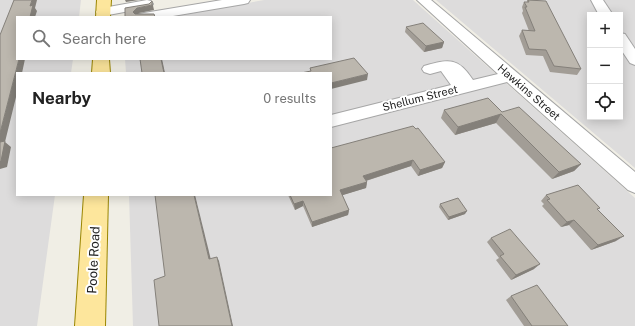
<!DOCTYPE html>
<meta charset="utf-8">
<style>
:root{--surface:#fff;--page:#f2f2f2;--text:#222;--muted:#767676;--line:#e0e0e0}
body{margin:0;font-family:"Public Sans",sans-serif;background:var(--page);color:var(--text)}
.controls{position:absolute;right:12px;top:12px;display:grid;overflow:hidden;border-radius:0px;box-shadow:0 2px 10px #0003}
.controls button{width:36px;height:36px;display:grid;place-items:center;padding:0;border:0;border-bottom:1px solid var(--line);background:var(--surface);color:var(--text);font:20px sans-serif}
.list{margin:0;padding:0;list-style:none}
h2{display:flex;justify-content:space-between;align-items:center;height:52px;margin:0;padding:0 16px;font-size:17px}
h2 small{font-size:13px;font-weight:400;color:var(--muted)}
.icon{flex:none;width:22px;height:22px;fill:none;stroke:currentColor;stroke-width:2;stroke-linecap:round;stroke-linejoin:round}
.map{position:relative;flex:none;width:635px;height:326px;overflow:hidden}
.search{position:absolute;background:var(--surface);box-shadow:0 2px 10px #0003;left:16px;top:16px;width:316px;height:44px;display:flex;align-items:center;gap:10px;box-sizing:border-box;padding:0 14px;border-radius:0px;color:var(--muted);font-size:15px}
.panel{position:absolute;background:var(--surface);box-shadow:0 2px 10px #0003;left:16px;top:72px;width:316px;height:124px;border-radius:0px}
.map>svg:first-child{display:block}
</style>
<div class="map">
<svg width="635" height="326" viewBox="0 0 635 326">
<rect width="100%" height="100%" fill="#f0eee5"/>
<!-- residential -->
<g fill="#dddcdc" fill-rule="evenodd">
<polygon points="0,0 81,0 79,17 17,17 17,59 73,59 71,73 17,73 17,195 55,195 37,326 0,326"/>
<polygon points="264,0 413,0 635,198 635,326 133,326 129,195 331,195 331,73 126,73 125,59 331,59 331,17 170,17"/>
<path d="M 436,0 L 635,0 L 635,168 ZM 590,15 L 620,15 L 620,117 L 590,117 Z"/>
</g>
<g fill="none" stroke-linecap="round" stroke-linejoin="round">
<defs>
<g id="minor">
<polygon points="147,0 151,1 153,4 151,7 103,16 98,15 96,12 98,9 103,8"/>
<polygon points="222,0 250,0 248,3 244,4 167,17 137,17 139,14 144,13"/>
<path d="M 417,0 L 431,0 L 635,172 L 635,193 L 628,190 L 507,82 L 331,127 L 331,115 L 451,85 L 441,71 L 430,74 L 424,72 L 422,69 L 424,66 C 449,59 458,57 473,80 L 498,74 Z"/>
<polygon points="591,0 603,0 613,15 599,15"/>
<polygon points="620,33 625,34 635,49 635,65 630,63 620,48"/>
</g>
<g id="major">
<polygon points="97,0 111,0 110,17 96,17"/>
<polygon points="93,59 109,59 110,73 92,73"/>
<polygon points="84,195 108,195 105,326 75,326"/>
</g>
</defs>
<!-- minor casing -->
<use href="#minor" stroke="#a6a6a6" stroke-width="2"/>
<!-- major casing -->
<use href="#major" stroke="#998500" stroke-width="2"/>
<!-- minor -->
<use href="#minor" fill="#fff" fill-rule="evenodd"/>
<!-- major -->
<use href="#major" fill="#fde69c" fill-rule="evenodd"/>
</g>
<!-- wall -->
<g fill="#a29d96">
<polygon points="527,0 536,0 581,69 577,75 550,72 543,56 526,55 519,36 522,30 529,31 522,13 523,11 522,7 524,2 527,2"/>
<polygon points="406,27 444,42 442,48 424,52 405,32"/>
<polygon points="444,110 502,112 581,164 574,171 552,179 496,123 455,135 441,118"/>
<polygon points="331,148 445,162 442,168 418,176 411,166 366,181 367,182 366,188 342,195 349,210 348,215 312,227 303,206 295,210 288,195 331,195"/>
<polygon points="546,195 598,210 616,241 591,250 569,225 561,227 542,206 544,204 541,201"/>
<polygon points="440,204 465,214 448,220 439,207"/>
<polygon points="491,238 534,269 511,280 496,260 499,258 487,242"/>
<polygon points="511,296 568,326 524,326 506,300"/>
</g>
<!-- shaded-wall -->
<g fill="#84807a">
<polygon points="32,0 37,0 35,8 37,11 35,17 30,17 30,6"/>
<polygon points="125,0 139,0 126,2"/>
<polygon points="152,1 154,10 139,13 136,17 133,12 137,8 152,5"/>
<polygon points="444,42 442,48 424,52 426,46"/>
<polygon points="19,59 25,59 22,73 17,73 17,93 5,142 11,147 7,167 0,169 0,133"/>
<polygon points="161,59 162,59 165,73 164,73"/>
<polygon points="368,74 367,80 331,89 331,83"/>
<polygon points="501,114 496,123 455,135 458,127"/>
<polygon points="413,160 411,166 362,182 363,176"/>
<polygon points="445,162 442,168 418,176 420,170"/>
<polygon points="581,164 574,171 552,179 559,172"/>
<polygon points="367,182 366,188 340,196 340,190"/>
<polygon points="194,195 195,195 212,264 209,259"/>
<polygon points="303,201 303,206 295,210 294,204"/>
<polygon points="349,210 348,215 312,227 312,222"/>
<polygon points="467,211 465,214 448,220 449,217"/>
<polygon points="574,220 569,225 561,227 567,222"/>
<polygon points="624,236 616,241 591,250 598,245"/>
<polygon points="217,257 219,261 233,326 232,326"/>
<polygon points="540,264 534,269 511,280 516,275"/>
</g>
<!-- building -->
<g fill="#bcb7ae" stroke="#84807a">
<polygon points="14,0 32,0 30,6 33,5 30,17 17,17 17,59 19,59 0,133 0,35"/>
<polygon points="528,0 546,1 581,69 554,66 546,50 529,49 522,30 535,31 525,7 527,7 524,2 529,2"/>
<polygon points="152,1 152,5 137,8 133,12 135,14 154,14 155,17 125,17 125,8 149,4"/>
<polygon points="423,23 444,42 426,46 406,27"/>
<polygon points="354,58 368,74 331,83 331,73 301,73 311,71 310,68"/>
<polygon points="140,59 161,59 164,73 142,73"/>
<polygon points="488,98 502,112 519,107 581,164 559,172 501,114 458,127 444,110"/>
<polygon points="413,126 416,129 418,128 445,162 420,170 413,160 363,176 367,182 340,190 349,210 312,222 303,201 294,204 290,195 331,195 331,148"/>
<polygon points="5,141 1,161 0,162 0,142"/>
<polygon points="578,185 600,208 597,209 624,236 598,245 574,220 567,222 547,200 550,199 546,195"/>
<polygon points="155,195 194,195 209,259 217,257 232,326 159,326 154,280 165,276"/>
<polygon points="458,198 467,211 449,217 440,204"/>
<polygon points="510,229 540,264 516,275 500,256 504,254 491,238"/>
<polygon points="537,285 568,326 532,326 511,296"/>
</g>
<g text-anchor="middle" stroke-width="4" stroke-linejoin="round" paint-order="stroke">
<!-- street labels -->
<g font-size="11" fill="#1f1f1f" stroke="#fff">
<text transform="translate(529 92) rotate(41)" y="4">Hawkins Street</text>
<text transform="translate(420 98) rotate(-14)" y="4">Shellum Street</text>
</g>
<!-- near-street labels -->
<g font-size="13" fill="#1f1f1f" stroke="#fff">
<text transform="translate(93 260) rotate(-87)" y="5">Poole Road</text>
</g>
</g>
</svg>
<div class="controls">
<button>+</button>
<button>−</button>
<button><svg class="icon" aria-label="locate" viewBox="0 0 24 24"><circle cx="12" cy="12" r="6"/><path d="M12 2v4M12 18v4M2 12h4M18 12h4"/></svg></button>
</div>
<div class="search"><svg class="icon" aria-label="search" viewBox="0 0 24 24"><circle cx="10" cy="10" r="6"/><path d="M15 15l6 6"/></svg>Search here</div>
<section class="panel">
<h2>Nearby<small>0 results</small></h2>
<ul class="list">
</ul>
</section>
</div>
